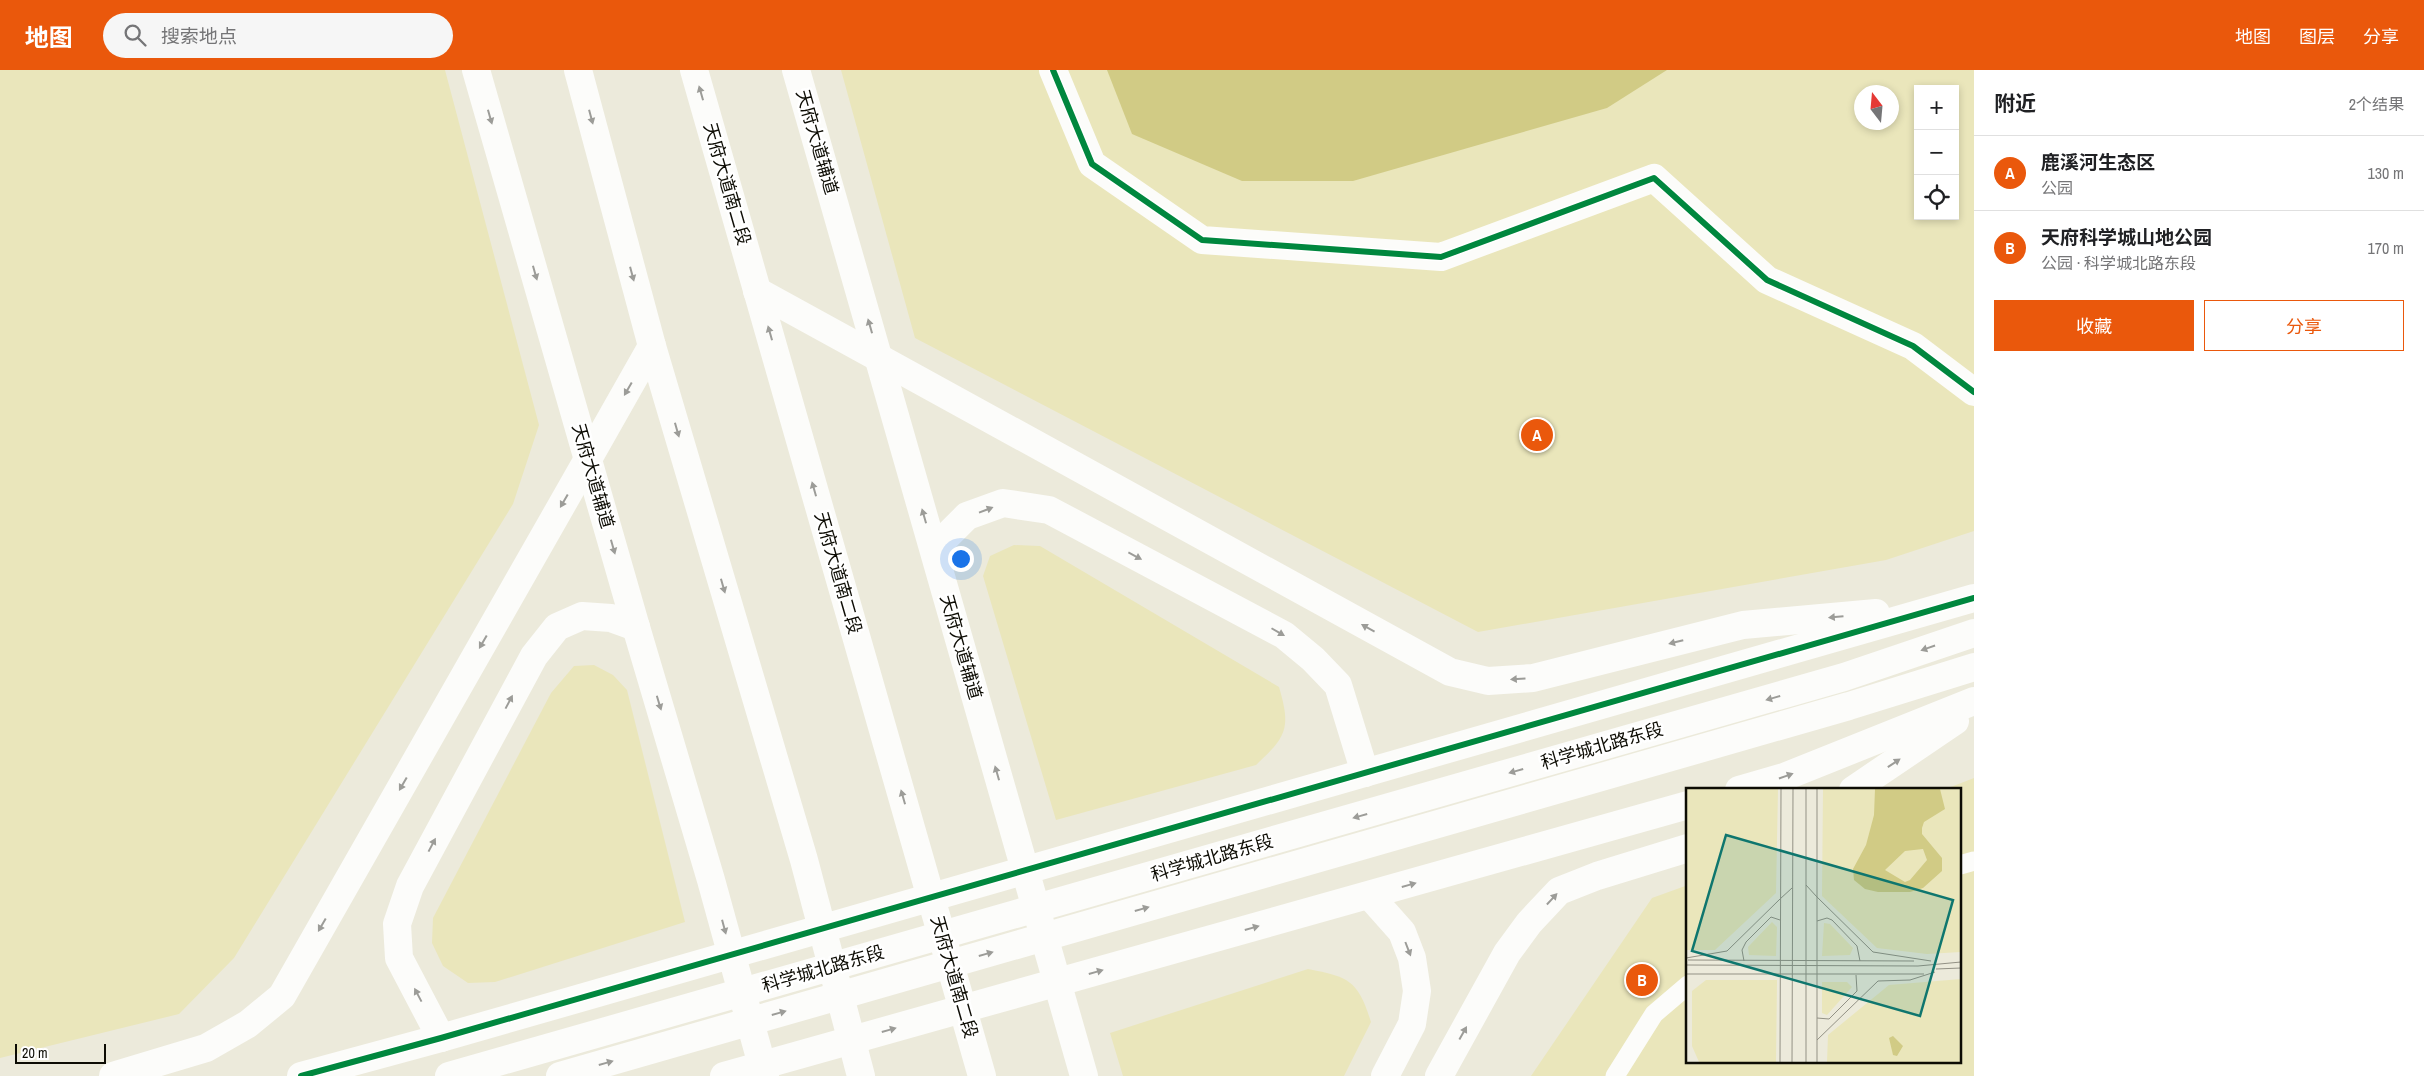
<!DOCTYPE html>
<html lang="zh">
<meta charset="utf-8">
<style>
:root{--surface:#fff;--page:#f6f6f6;--text:#202124;--muted:#757577;--line:#e0e0e0;--accent:#ea580c}
body{margin:0;font-family:"Archivo Narrow","Noto Sans SC",sans-serif;background:var(--page);color:var(--text)}
.controls{position:absolute;right:15px;top:15px;display:grid;overflow:hidden;border-radius:0px;box-shadow:0 2px 8px #0003}
.controls button{width:45px;height:45px;display:grid;place-items:center;padding:0;border:0;border-bottom:1px solid var(--line);background:var(--surface);color:var(--text);font:25px sans-serif}
.compass{position:absolute;left:1854px;top:15px;width:45px;height:45px;border-radius:50%;background:var(--surface);box-shadow:0 2px 8px #0003;rotate:344deg}
.scale{position:absolute;left:15px;bottom:12px;width:91px;box-sizing:border-box;padding-left:5px;border:2px solid #0d0c04;border-top:0;font-size:14px;line-height:18px;white-space:nowrap;color:#0d0c04;-webkit-text-stroke:4px #fff;paint-order:stroke}
.you{position:absolute;left:960px;top:488px;width:18px;height:18px;margin:-12px;border:4px solid #fff;border-radius:50%;background:#1a73e8;box-shadow:0 0 0 8px #1a73e833}
.badge{display:grid;place-items:center;width:32px;height:32px;border-radius:50%;background:var(--accent);color:#fff;font-size:16px;font-weight:700}
.pin{position:absolute;translate:-50% -50%;border:2px solid #fff;box-shadow:0 1px 5px #0006}
.list{margin:0;padding:0;list-style:none}
h2{display:flex;justify-content:space-between;align-items:center;height:65px;margin:0;padding:0 20px;font-size:21px}
h2 small{font-size:16px;font-weight:400;color:var(--muted)}
.list li{display:grid;grid-template-columns:32px 1fr auto;gap:15px;align-items:center;box-sizing:border-box;height:75px;padding:0 20px;border-top:1px solid var(--line)}
.list b{display:block;font-size:19px;white-space:nowrap}
.list p{margin:0;font-size:16px;white-space:nowrap;color:var(--muted)}
.list em{font-size:16px;font-style:normal;color:var(--muted)}
.actions{display:flex;gap:10px;padding:15px 20px}
.actions a{flex:1;padding:11px 0;border:1px solid var(--accent);border-radius:0px;text-align:center;font-size:18px;color:var(--accent)}
.actions .main{background:var(--accent);color:#fff}
.icon{flex:none;width:28px;height:28px;fill:none;stroke:currentColor;stroke-width:2;stroke-linecap:round;stroke-linejoin:round}
.map{position:relative;flex:none;width:1974px;height:1006px;overflow:hidden}
header{display:flex;align-items:center;gap:30px;box-sizing:border-box;height:70px;padding:0 25px;background:var(--accent);color:#fff}
header strong{font-size:24px}
nav{display:flex;gap:28px;margin-inline-start:auto;font-size:18px}
.search{width:350px;height:45px;background:var(--page);display:flex;align-items:center;gap:12px;box-sizing:border-box;padding:0 18px;border-radius:28px;color:var(--muted);font-size:19px}
main{display:flex}
aside{flex:1;background:var(--surface)}
.map>svg:first-child{display:block}
</style>
<header>
<strong>地图</strong>
<div class="search"><svg class="icon" aria-label="search" viewBox="0 0 24 24"><circle cx="10" cy="10" r="6"/><path d="M15 15l6 6"/></svg>搜索地点</div>
<nav><a>地图</a><a>图层</a><a>分享</a></nav>
</header>
<main>
<div class="map">
<svg width="1974" height="1006" viewBox="0 0 1974 1006">
<rect width="100%" height="100%" fill="#eceadb"/>
<!-- green -->
<g fill="#eae6bb" fill-rule="evenodd">
<polygon points="0,0 445,0 539,355 513,434 234,888 179,944 0,988"/>
<path d="M 841,0 L 1974,0 L 1974,461 L 1886,490 L 1478,562 L 915,268 ZM 1918,19 L 1955,19 L 1955,146 L 1918,146 ZM 1862,22 L 1892,22 L 1892,52 L 1862,52 Z"/>
<path d="M 1014,475 L 1040,476 L 1279,617 C 1291,658 1287,666 1256,695 L 1056,750 L 983,506 L 990,486 Z"/>
<polygon points="594,595 613,605 627,620 685,852 495,912 468,913 443,896 432,873 433,848 551,623 574,596"/>
<polygon points="1974,708 1974,1006 1531,1006 1652,828 1688,815 1688,992 1960,992 1960,720 1943,720"/>
<path d="M 1308,899 C 1350,907 1358,911 1371,952 L 1344,1006 L 1123,1006 L 1110,963 Z"/>
</g>
<!-- water -->
<polygon fill="#d1cb85" points="1107,0 1667,0 1607,38 1353,111 1242,111 1132,64"/>
<g fill="none" stroke-linecap="round" stroke-linejoin="round">
<!-- lane -->
<g stroke="#fcfcfa" stroke-width="19">
<polyline points="1960,795 1974,791"/>
<polyline points="1615,1006 1654,944 1688,915"/>
</g>
<!-- street -->
<polyline stroke="#fcfcfa" stroke-width="28" points="1053,0 1092,94 1202,170 1441,187 1654,108 1767,210 1913,276 1974,322"/>
<!-- secondary -->
<g stroke="#fcfcfa" stroke-width="28">
<polyline points="476,0 636,557 711,810 765,1006"/>
<polyline points="796,0 1084,1006"/>
<polyline points="879,288 1450,602 1488,611 1533,608 1743,555 1876,543"/>
<polyline points="934,479 967,446 1003,433 1049,440 1284,565 1313,589 1338,615 1365,703"/>
<polyline points="1739,720 1784,707 1974,631"/>
<polyline points="1853,720 1955,651"/>
<polyline points="1370,826 1402,862 1412,888 1417,921 1412,954 1385,1006"/>
<polyline points="441,968 399,888 397,854 410,816 534,586 557,557 582,546 611,548 636,557"/>
<polyline points="113,1006 206,978 248,954 282,926 588,389"/>
<polyline points="301,1006 441,968 1974,528"/>
<polyline points="449,1006 1844,607 1974,563"/>
<polyline points="560,1006 1849,636 1974,597"/>
<polyline points="724,1006 1688,735"/>
<polyline points="1439,1006 1507,883 1529,853 1559,821 1597,806 1688,778"/>
</g>
<!-- highway -->
<g stroke="#fcfcfa" stroke-width="28">
<polyline points="578,0 652,276 804,790 861,1006"/>
<polyline points="694,0 982,1006"/>
<polyline points="757,221 879,288"/>
<polyline points="588,389 652,276"/>
</g>
<defs>
<g id="cycleway">
<polyline points="1053,0 1092,94 1202,170 1441,187 1654,108 1767,210 1913,276 1974,322"/>
<polyline points="301,1006 441,968 1974,528"/>
</g>
</defs>
<!-- cycleway casing -->
<use href="#cycleway" stroke="#fff" stroke-width="9"/>
<!-- cycleway -->
<use href="#cycleway" stroke="#00873e" stroke-width="6"/>
</g>
<!-- one-way arrows -->
<defs><path id="oneway-solid" d="M-6-.8H1V-3.2L6.5 0L1 3.2V.8H-6Z" transform="scale(1.25)"/></defs>
<g fill="#9c9c98">
<use href="#oneway-solid" transform="translate(701 23) rotate(-106)"/>
<use href="#oneway-solid" transform="translate(490 47) rotate(74)"/>
<use href="#oneway-solid" transform="translate(591 47) rotate(75)"/>
<use href="#oneway-solid" transform="translate(535 203) rotate(74)"/>
<use href="#oneway-solid" transform="translate(632 204) rotate(75)"/>
<use href="#oneway-solid" transform="translate(870 256) rotate(-106)"/>
<use href="#oneway-solid" transform="translate(770 263) rotate(-106)"/>
<use href="#oneway-solid" transform="translate(628 319) rotate(120)"/>
<use href="#oneway-solid" transform="translate(677 360) rotate(74)"/>
<use href="#oneway-solid" transform="translate(814 419) rotate(-106)"/>
<use href="#oneway-solid" transform="translate(564 431) rotate(120)"/>
<use href="#oneway-solid" transform="translate(986 440) rotate(-21)"/>
<use href="#oneway-solid" transform="translate(924 446) rotate(-106)"/>
<use href="#oneway-solid" transform="translate(613 477) rotate(74)"/>
<use href="#oneway-solid" transform="translate(1135 486) rotate(28)"/>
<use href="#oneway-solid" transform="translate(723 516) rotate(74)"/>
<use href="#oneway-solid" transform="translate(1836 547) rotate(175)"/>
<use href="#oneway-solid" transform="translate(1368 558) rotate(-151)"/>
<use href="#oneway-solid" transform="translate(1278 562) rotate(30)"/>
<use href="#oneway-solid" transform="translate(483 572) rotate(120)"/>
<use href="#oneway-solid" transform="translate(1676 572) rotate(166)"/>
<use href="#oneway-solid" transform="translate(1928 578) rotate(161)"/>
<use href="#oneway-solid" transform="translate(1518 609) rotate(176)"/>
<use href="#oneway-solid" transform="translate(1773 628) rotate(164)"/>
<use href="#oneway-solid" transform="translate(509 632) rotate(-62)"/>
<use href="#oneway-solid" transform="translate(659 633) rotate(73)"/>
<use href="#oneway-solid" transform="translate(1894 693) rotate(-34)"/>
<use href="#oneway-solid" transform="translate(1516 701) rotate(164)"/>
<use href="#oneway-solid" transform="translate(997 703) rotate(-106)"/>
<use href="#oneway-solid" transform="translate(1786 706) rotate(-19)"/>
<use href="#oneway-solid" transform="translate(403 714) rotate(120)"/>
<use href="#oneway-solid" transform="translate(903 727) rotate(-106)"/>
<use href="#oneway-solid" transform="translate(1360 746) rotate(164)"/>
<use href="#oneway-solid" transform="translate(432 775) rotate(-62)"/>
<use href="#oneway-solid" transform="translate(1409 815) rotate(-16)"/>
<use href="#oneway-solid" transform="translate(1552 829) rotate(-47)"/>
<use href="#oneway-solid" transform="translate(1142 839) rotate(-16)"/>
<use href="#oneway-solid" transform="translate(322 855) rotate(120)"/>
<use href="#oneway-solid" transform="translate(724 857) rotate(75)"/>
<use href="#oneway-solid" transform="translate(1252 858) rotate(-16)"/>
<use href="#oneway-solid" transform="translate(1408 879) rotate(69)"/>
<use href="#oneway-solid" transform="translate(986 884) rotate(-16)"/>
<use href="#oneway-solid" transform="translate(1096 902) rotate(-16)"/>
<use href="#oneway-solid" transform="translate(418 925) rotate(-118)"/>
<use href="#oneway-solid" transform="translate(779 943) rotate(-16)"/>
<use href="#oneway-solid" transform="translate(889 960) rotate(-16)"/>
<use href="#oneway-solid" transform="translate(1463 963) rotate(-61)"/>
<use href="#oneway-solid" transform="translate(606 993) rotate(-16)"/>
</g>
<g text-anchor="middle" stroke-width="5" stroke-linejoin="round" paint-order="stroke">
<!-- street labels -->
<g font-size="18" fill="#0d0c04" stroke="#fff">
<text transform="translate(817 72) rotate(74)" y="6">天府大道辅道</text>
<text transform="translate(727 114) rotate(74)" y="6">天府大道南二段</text>
<text transform="translate(593 406) rotate(74)" y="6">天府大道辅道</text>
<text transform="translate(838 503) rotate(74)" y="6">天府大道南二段</text>
<text transform="translate(961 577) rotate(74)" y="6">天府大道辅道</text>
<text transform="translate(1602 676) rotate(-16)" y="6">科学城北路东段</text>
<text transform="translate(1212 788) rotate(-16)" y="6">科学城北路东段</text>
<text transform="translate(823 899) rotate(-16)" y="6">科学城北路东段</text>
<text transform="translate(954 907) rotate(74)" y="6">天府大道南二段</text>
</g>
</g>
<!-- overview -->
<g transform="translate(1686 718)">
<rect width="275" height="275" fill="#eceadb"/>
<path d="M 0,1 L 92,1 L 90,105 L 29,162 L 0,162 ZM 137,1 L 275,1 L 275,164 L 241,166 L 191,160 L 136,108 ZM 86,134 L 91,139 L 90,168 L 63,167 L 62,159 ZM 138,135 L 144,136 L 167,160 L 164,167 L 136,168 ZM 275,191 L 275,274 L 141,274 L 142,247 L 203,197 ZM 20,192 L 91,192 L 90,274 L 13,274 L 6,258 L 6,203 ZM 136,194 L 161,194 L 166,199 L 141,227 L 136,225 Z" fill="#eae6bb"/>
<path d="M 189,1 L 254,1 L 259,21 L 238,34 L 236,40 L 236,46 L 256,70 L 256,83 L 237,100 L 224,104 L 192,104 L 179,101 L 168,92 L 167,81 L 180,57 L 188,27 ZM 237,61 L 241,72 L 224,92 L 219,94 L 199,82 L 219,63 ZM 207,248 L 217,258 L 211,268 L 207,267 L 203,250 Z" fill="#d1cb85" fill-rule="evenodd"/>
<path fill="none" stroke="#939185" stroke-width="1" d="M 120,97 L 131,109M 131,109 L 187,164 L 245,173M 94,111 L 106,100M 131,133 L 141,130 L 146,132 L 171,158 L 174,173M 0,170 L 41,163 L 94,111M 2,172 L 228,173M 58,173 L 56,162 L 60,154 L 85,129 L 94,132M 0,177 L 232,178 L 275,174M 250,181 L 275,180M 0,186 L 238,186M 131,230 L 143,231 L 171,203 L 170,187M 131,252 L 192,193 L 224,192 L 249,184M 94,274 L 95,1M 106,274 L 107,1M 120,274 L 120,1M 131,274 L 131,1"/>
<path fill="#0f766e" fill-opacity="0.15" stroke="#0f766e" stroke-width="2.5" d="M 40,47 L 267,112 L 234,228 L 6,163 Z"/>
<rect width="275" height="275" fill="none" stroke="#0d0c04" stroke-width="2.5"/>
</g>
</svg>
<div class="controls">
<button>+</button>
<button>−</button>
<button><svg class="icon" aria-label="locate" viewBox="0 0 24 24"><circle cx="12" cy="12" r="6"/><path d="M12 2v4M12 18v4M2 12h4M18 12h4"/></svg></button>
</div>
<svg class="compass" viewBox="-18 -18 36 36"><path d="M0-13l5 13h-10z" fill="#e53935"/><path d="M0 13l5-13h-10z" fill="#757577"/></svg>
<div class="scale">20 m</div>
<div class="you"></div>
<div class="pin badge" style="left:1537px;top:365px">A</div>
<div class="pin badge" style="left:1642px;top:910px">B</div>
</div>
<aside>
<h2>附近<small>2个结果</small></h2>
<ul class="list">
<li><span class="badge">A</span><div><b>鹿溪河生态区</b><p>公园</p></div><em>130 m</em></li>
<li><span class="badge">B</span><div><b>天府科学城山地公园</b><p>公园 · 科学城北路东段</p></div><em>170 m</em></li>
</ul>
<div class="actions"><a class="main">收藏</a><a>分享</a></div>
</aside>
</main>
